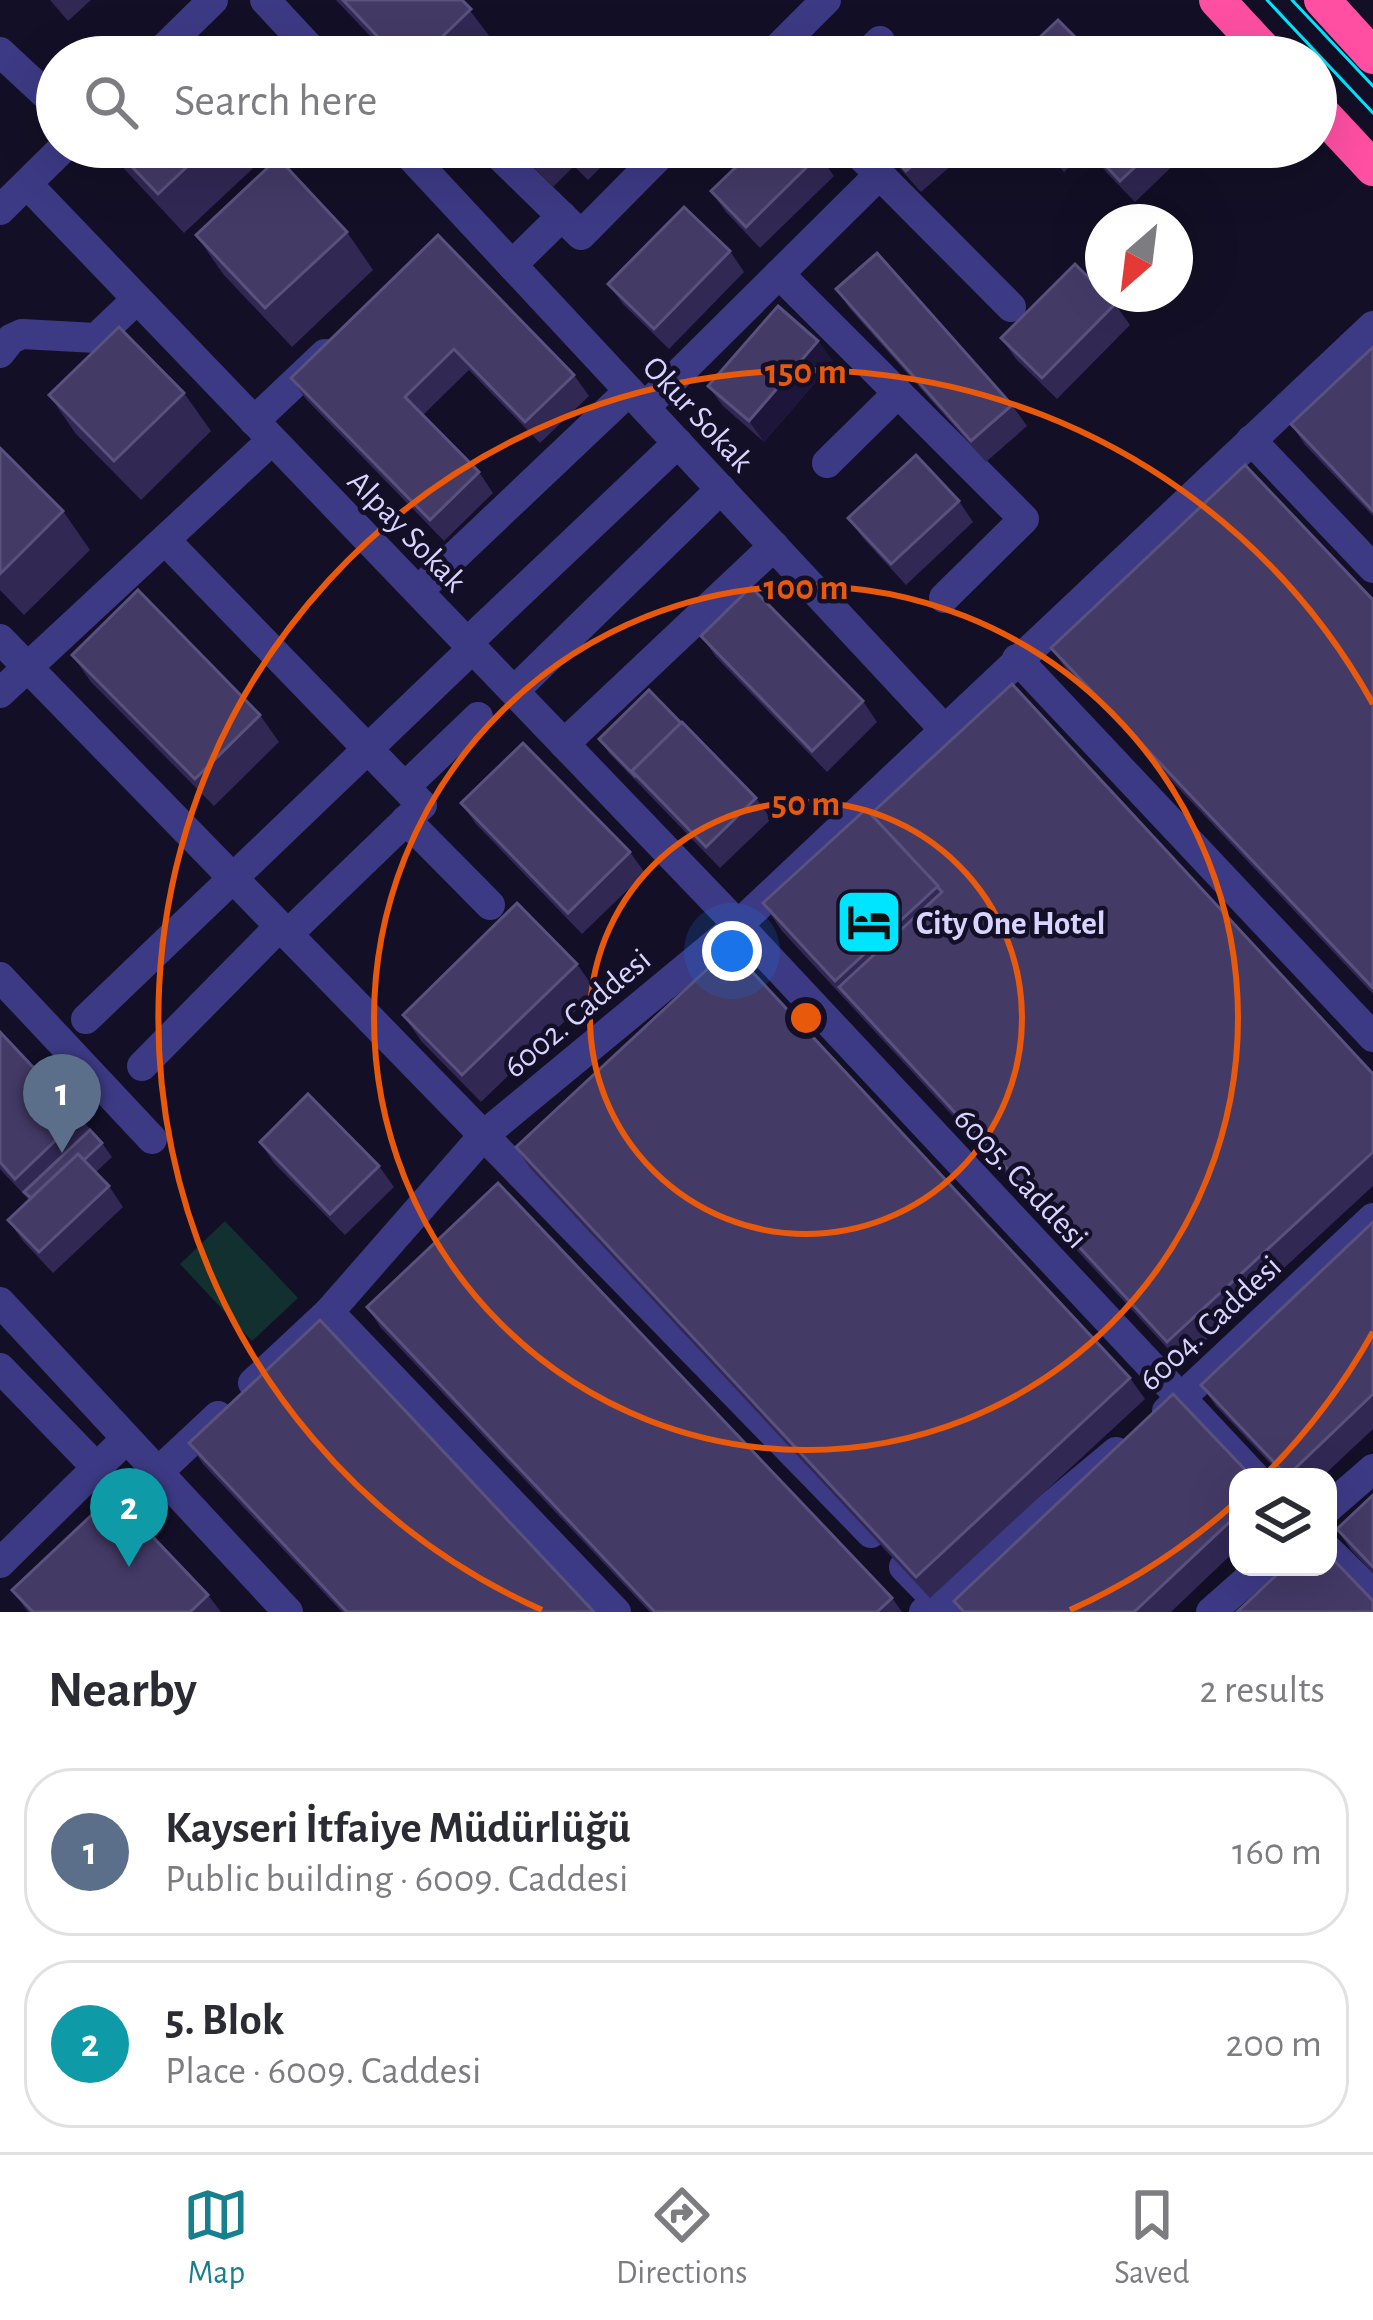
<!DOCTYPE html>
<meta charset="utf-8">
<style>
:root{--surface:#fff;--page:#f2f2f3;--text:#2b2b33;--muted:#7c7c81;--line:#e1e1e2;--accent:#187f8f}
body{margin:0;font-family:"Alegreya Sans",sans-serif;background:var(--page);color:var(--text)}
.controls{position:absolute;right:36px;bottom:36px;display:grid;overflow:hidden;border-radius:24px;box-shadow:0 12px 48px #0002}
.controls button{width:108px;height:108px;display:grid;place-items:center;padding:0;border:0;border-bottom:3px solid var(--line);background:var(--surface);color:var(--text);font:60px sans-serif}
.compass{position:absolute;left:1085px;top:204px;width:108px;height:108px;border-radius:50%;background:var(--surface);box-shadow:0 12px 48px #0002;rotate:208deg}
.you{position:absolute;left:732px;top:951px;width:42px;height:42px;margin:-30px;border:9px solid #fff;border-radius:50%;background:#1a73e8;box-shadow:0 0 0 18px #1a73e833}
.badge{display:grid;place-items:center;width:78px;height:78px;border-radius:50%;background:var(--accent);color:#fff;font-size:39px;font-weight:700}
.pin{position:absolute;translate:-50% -99px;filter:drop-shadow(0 3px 6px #0008)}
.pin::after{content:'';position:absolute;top:63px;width:42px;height:36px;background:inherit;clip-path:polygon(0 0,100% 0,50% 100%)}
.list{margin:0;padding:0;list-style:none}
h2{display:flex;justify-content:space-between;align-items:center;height:156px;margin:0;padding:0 48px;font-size:51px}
h2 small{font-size:39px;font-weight:400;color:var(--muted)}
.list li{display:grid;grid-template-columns:78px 1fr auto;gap:36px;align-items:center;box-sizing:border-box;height:168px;margin:0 24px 24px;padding:0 24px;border:3px solid var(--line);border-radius:48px}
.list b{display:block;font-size:45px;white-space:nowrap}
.list p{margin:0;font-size:39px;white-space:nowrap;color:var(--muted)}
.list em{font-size:39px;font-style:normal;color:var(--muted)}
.icon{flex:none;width:66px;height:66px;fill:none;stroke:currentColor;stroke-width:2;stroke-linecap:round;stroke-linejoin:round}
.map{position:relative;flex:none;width:1373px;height:1612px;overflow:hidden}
.search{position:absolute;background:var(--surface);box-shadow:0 12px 48px #0002;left:36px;right:36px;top:36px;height:132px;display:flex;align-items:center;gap:30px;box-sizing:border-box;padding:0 42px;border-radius:66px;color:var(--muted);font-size:45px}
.sheet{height:540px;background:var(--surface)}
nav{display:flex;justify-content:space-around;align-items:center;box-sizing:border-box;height:168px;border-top:3px solid var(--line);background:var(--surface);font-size:33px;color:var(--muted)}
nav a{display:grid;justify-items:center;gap:6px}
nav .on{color:var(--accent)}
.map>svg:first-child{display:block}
</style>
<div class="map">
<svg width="1373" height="1612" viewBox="0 0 1373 1612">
<rect width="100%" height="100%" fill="#130f26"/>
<!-- green -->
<polygon fill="#12302f" points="225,1221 298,1298 252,1341 180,1264"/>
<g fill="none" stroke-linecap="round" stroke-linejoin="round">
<!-- minor -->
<g stroke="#3d3a85" stroke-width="30">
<polyline points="265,0 318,57"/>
<polyline points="0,52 57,105"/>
<polyline points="155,57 213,0"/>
<polyline points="769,57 826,0"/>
<polyline points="863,57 880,41"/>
<polyline points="402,147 943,728"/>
<polyline points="852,147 1011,307"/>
<polyline points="502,158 581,235 668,147"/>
<polyline points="27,184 738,925 1255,1477"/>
<polyline points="0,210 64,147"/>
<polyline points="512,265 562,216"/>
<polyline points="779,274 1024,519 944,598"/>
<polyline points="0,353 11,339 22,334 96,338 137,299"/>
<polyline points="645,407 879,175"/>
<polyline points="254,421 325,354"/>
<polyline points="1251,440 1373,568"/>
<polyline points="827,463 898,393"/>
<polyline points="165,540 422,805 288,934"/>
<polyline points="418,591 629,391"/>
<polyline points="0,639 871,1533"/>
<polyline points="467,643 678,443"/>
<polyline points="1017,659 1373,1037"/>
<polyline points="514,691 721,489"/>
<polyline points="0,693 272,440"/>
<polyline points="564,744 774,546"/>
<polyline points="405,787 478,717"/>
<polyline points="406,820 490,905"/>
<polyline points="0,977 152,1139"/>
<polyline points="86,1019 473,648"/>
<polyline points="142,1066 280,926"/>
<polyline points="0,1302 288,1612"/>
<polyline points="329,1312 616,1612"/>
<polyline points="0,1368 97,1468"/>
<polyline points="253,1383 329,1312 484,1135 738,925 1373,326"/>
<polyline points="1167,1411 1373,1218"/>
<polyline points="156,1474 218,1416"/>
<polyline points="1328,1508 1373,1469"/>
<polyline points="1328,1550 1373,1594"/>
<polyline points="0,1563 125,1440"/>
<polyline points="904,1567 948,1612"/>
<polyline points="924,1612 1116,1452"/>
<polyline points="1211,1612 1262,1567"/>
</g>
<!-- highway -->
<g stroke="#ff4fa3" stroke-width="36">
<polyline points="1217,0 1270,57"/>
<polyline points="1322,0 1373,56"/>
<polyline points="1316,107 1373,168"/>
</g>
<!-- tram -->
<g stroke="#00e5ff" stroke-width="3">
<polyline points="1267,0 1373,113"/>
<polyline points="1292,0 1373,86"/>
</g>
</g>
<!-- wall -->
<g fill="#312854">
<polygon points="50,0 91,0 68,21"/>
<polygon points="336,0 462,0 490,37 468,57 390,57"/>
<polygon points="1083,45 1091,57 1019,57"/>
<polygon points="107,147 260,147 266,156 184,233 115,159"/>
<polygon points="513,147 593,147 590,150 602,166 588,180 574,166 553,187"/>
<polygon points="881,147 956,147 962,156 921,192"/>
<polygon points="1041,147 1177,147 1183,156 1135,202 1106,172 1089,149 1064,172"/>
<polygon points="819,155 834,176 760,248 726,212 711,191"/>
<polygon points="347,232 373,270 292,347 223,274 196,235"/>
<polygon points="438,235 574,375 589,396 540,443 469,370 423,415 479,472 493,493 444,541 306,399 291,378"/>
<polygon points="730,251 744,272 669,349 623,304 608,284"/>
<polygon points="836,289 1012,405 1027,426 986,462 851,310"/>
<polygon points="1115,304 1130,325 1057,399 1016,359 1001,338"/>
<polygon points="818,341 833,362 764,442 723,406 708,386"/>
<polygon points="1373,347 1373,516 1305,445 1291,424"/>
<polygon points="184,393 211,431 141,500 76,434 49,395"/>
<polygon points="0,448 63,511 90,550 24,615 0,590"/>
<polygon points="959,501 973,522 906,585 863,538 848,518"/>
<polygon points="1373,600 1373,994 1066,669 1051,648"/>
<polygon points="701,636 863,701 877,722 827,772 716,657"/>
<polygon points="72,655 260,715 279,742 214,806 91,682"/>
<polygon points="599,739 756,798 771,819 720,868 609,753"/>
<polygon points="461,803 630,852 645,873 582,934 476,824"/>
<polygon points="871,814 1373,1074 1373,1186 1181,1363 782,931 763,903"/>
<polygon points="577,964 596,991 481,1102 422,1042 403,1015"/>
<polygon points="0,1032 80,1117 102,1143 112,1157 96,1172 109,1186 123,1207 53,1273 23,1241 8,1220 29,1200 0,1169"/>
<polygon points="260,1142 379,1166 394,1187 345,1235 274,1163"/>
<polygon points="516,1147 1130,1378 1145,1399 930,1598 530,1168"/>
<polygon points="1373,1222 1373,1429 1322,1477 1283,1477 1216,1406 1201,1385"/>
<polygon points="367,1307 892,1598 902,1612 650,1612 381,1328"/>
<polygon points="189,1443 594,1612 342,1612 203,1464"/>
<polygon points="1238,1477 1238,1548 1171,1612 962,1612 954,1601"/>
<polygon points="1373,1495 1373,1573 1351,1550 1337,1529"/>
<polygon points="12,1590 208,1595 221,1612 28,1612"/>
</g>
<!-- shaded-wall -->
<polygon fill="#1d163a" points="818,341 833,362 764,442 749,421"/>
<!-- building -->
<g fill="#433a66" stroke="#5a527e" stroke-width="3">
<polygon points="343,0 462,0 471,9 421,57 397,57"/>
<polygon points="1058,20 1083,45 1077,50 1084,57 1019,57"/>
<polygon points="520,40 537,57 503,57"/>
<polygon points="170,44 182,57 156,57"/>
<polygon points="113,147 208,147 158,194"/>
<polygon points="519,147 557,147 538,166"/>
<polygon points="561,147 585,147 573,159"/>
<polygon points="757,147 811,147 819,155 746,227 711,191"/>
<polygon points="885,147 934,147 906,171"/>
<polygon points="1093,147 1156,147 1120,181 1092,151 1094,149"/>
<polygon points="278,158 347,232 265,308 196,235"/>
<polygon points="684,207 730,251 654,329 608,284"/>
<polygon points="438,235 574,375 525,422 454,349 405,397 479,472 430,520 291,378"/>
<polygon points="877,253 1012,405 971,441 836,289"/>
<polygon points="1075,264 1103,292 1103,294 1115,304 1042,378 1001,338"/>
<polygon points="778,306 818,341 749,421 708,386"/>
<polygon points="119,327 184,393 114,461 49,395"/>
<polygon points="1373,347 1373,511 1291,424"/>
<polygon points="0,448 63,511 0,574"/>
<polygon points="916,455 959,501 891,564 848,518"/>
<polygon points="1245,465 1373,600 1373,988 1051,648"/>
<polygon points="751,587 863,701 812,751 701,636"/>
<polygon points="138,590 260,715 195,779 72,655"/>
<polygon points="1012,684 1373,1074 1373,1152 1167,1342 839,987 942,892 871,814"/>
<polygon points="649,690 681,723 632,771 636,777 599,739"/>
<polygon points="682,722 756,798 706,847 632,771"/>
<polygon points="523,743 630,852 568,913 461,803"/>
<polygon points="866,809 938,886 835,981 763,903"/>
<polygon points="517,903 577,964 462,1075 403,1015"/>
<polygon points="730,948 1130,1378 916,1577 516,1147"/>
<polygon points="0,1032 80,1117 15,1179 0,1162"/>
<polygon points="308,1094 379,1166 330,1214 260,1142"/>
<polygon points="90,1130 102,1143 84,1160 78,1154 31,1198 24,1192"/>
<polygon points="78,1154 109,1186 39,1252 8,1220"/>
<polygon points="498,1183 892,1598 877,1612 655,1612 367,1307"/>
<polygon points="1373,1222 1373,1394 1287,1476 1201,1385"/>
<polygon points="320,1320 594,1612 347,1612 189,1443"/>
<polygon points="1173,1394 1252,1477 1238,1477 1238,1514 1134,1612 964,1612 954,1601"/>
<polygon points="113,1495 208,1595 190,1612 33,1612 12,1590"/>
<polygon points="1373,1495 1373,1567 1337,1529"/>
<polygon points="1328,1554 1373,1601 1373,1612 1237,1612 1285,1567 1328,1567"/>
</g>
<!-- distance rings -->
<g fill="none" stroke="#e8590c" stroke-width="6">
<circle cx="806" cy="1018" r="216"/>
<circle cx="806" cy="1018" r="432"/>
<path d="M1373 1332A648 648 0 0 1 1264 1476M1235 1503A648 648 0 0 1 1070 1610M542 1610A648 648 0 1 1 1373 704"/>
</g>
<!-- icons -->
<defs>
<symbol id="hotel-square" viewBox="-11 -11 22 22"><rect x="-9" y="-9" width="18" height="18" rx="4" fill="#00e5ff" stroke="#130f26"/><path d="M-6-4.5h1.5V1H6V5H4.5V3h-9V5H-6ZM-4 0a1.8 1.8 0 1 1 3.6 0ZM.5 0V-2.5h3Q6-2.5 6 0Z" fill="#111"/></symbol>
</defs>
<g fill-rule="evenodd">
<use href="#hotel-square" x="831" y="884" width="76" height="76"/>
</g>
<g text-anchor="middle" stroke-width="9" stroke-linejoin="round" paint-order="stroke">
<!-- street labels -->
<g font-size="33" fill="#d9d4ff" stroke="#130f26">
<text transform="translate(699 413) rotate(47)" y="12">Okur Sokak</text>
<text transform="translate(408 530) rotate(46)" y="12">Alpay Sokak</text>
<text transform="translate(576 1012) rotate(-40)" y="12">6002. Caddesi</text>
<text transform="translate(1022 1177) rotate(47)" y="12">6005. Caddesi</text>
<text transform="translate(1209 1322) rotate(-43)" y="12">6004. Caddesi</text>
</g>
<!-- poi labels -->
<g font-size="33" font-weight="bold" fill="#d9d4ff" stroke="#130f26" text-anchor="start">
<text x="916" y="934">City One Hotel</text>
</g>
</g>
<circle cx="806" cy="1018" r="18" fill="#e8590c" stroke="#130f26" stroke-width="6"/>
<g font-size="36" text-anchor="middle" font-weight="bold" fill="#e8590c" stroke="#130f26" stroke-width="9" stroke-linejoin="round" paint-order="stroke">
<text x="806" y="383">150 m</text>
<text x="806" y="599">100 m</text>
<text x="806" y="815">50 m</text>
</g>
</svg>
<div class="controls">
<button><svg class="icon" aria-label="layers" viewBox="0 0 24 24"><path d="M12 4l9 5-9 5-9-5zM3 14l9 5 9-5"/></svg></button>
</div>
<svg class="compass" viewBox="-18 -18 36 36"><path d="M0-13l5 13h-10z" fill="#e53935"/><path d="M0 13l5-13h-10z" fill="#7c7c81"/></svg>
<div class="you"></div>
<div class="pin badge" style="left:62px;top:1153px;background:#5c6f8a">1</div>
<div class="pin badge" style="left:129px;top:1567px;background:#0f9aa8">2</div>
<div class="search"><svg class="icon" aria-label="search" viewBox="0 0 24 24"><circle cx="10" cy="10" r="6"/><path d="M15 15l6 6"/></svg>Search here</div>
</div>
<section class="sheet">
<h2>Nearby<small>2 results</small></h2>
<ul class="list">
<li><span class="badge" style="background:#5c6f8a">1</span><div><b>Kayseri İtfaiye Müdürlüğü</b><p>Public building · 6009. Caddesi</p></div><em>160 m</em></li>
<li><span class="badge" style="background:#0f9aa8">2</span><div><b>5. Blok</b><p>Place · 6009. Caddesi</p></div><em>200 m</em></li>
</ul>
</section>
<nav>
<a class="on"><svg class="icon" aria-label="map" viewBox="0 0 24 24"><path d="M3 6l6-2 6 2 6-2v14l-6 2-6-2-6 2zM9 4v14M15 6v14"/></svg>Map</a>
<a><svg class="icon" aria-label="directions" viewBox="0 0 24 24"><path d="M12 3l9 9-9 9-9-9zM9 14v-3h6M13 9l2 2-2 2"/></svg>Directions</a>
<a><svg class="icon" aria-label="saved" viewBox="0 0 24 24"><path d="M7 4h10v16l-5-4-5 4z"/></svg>Saved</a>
</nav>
